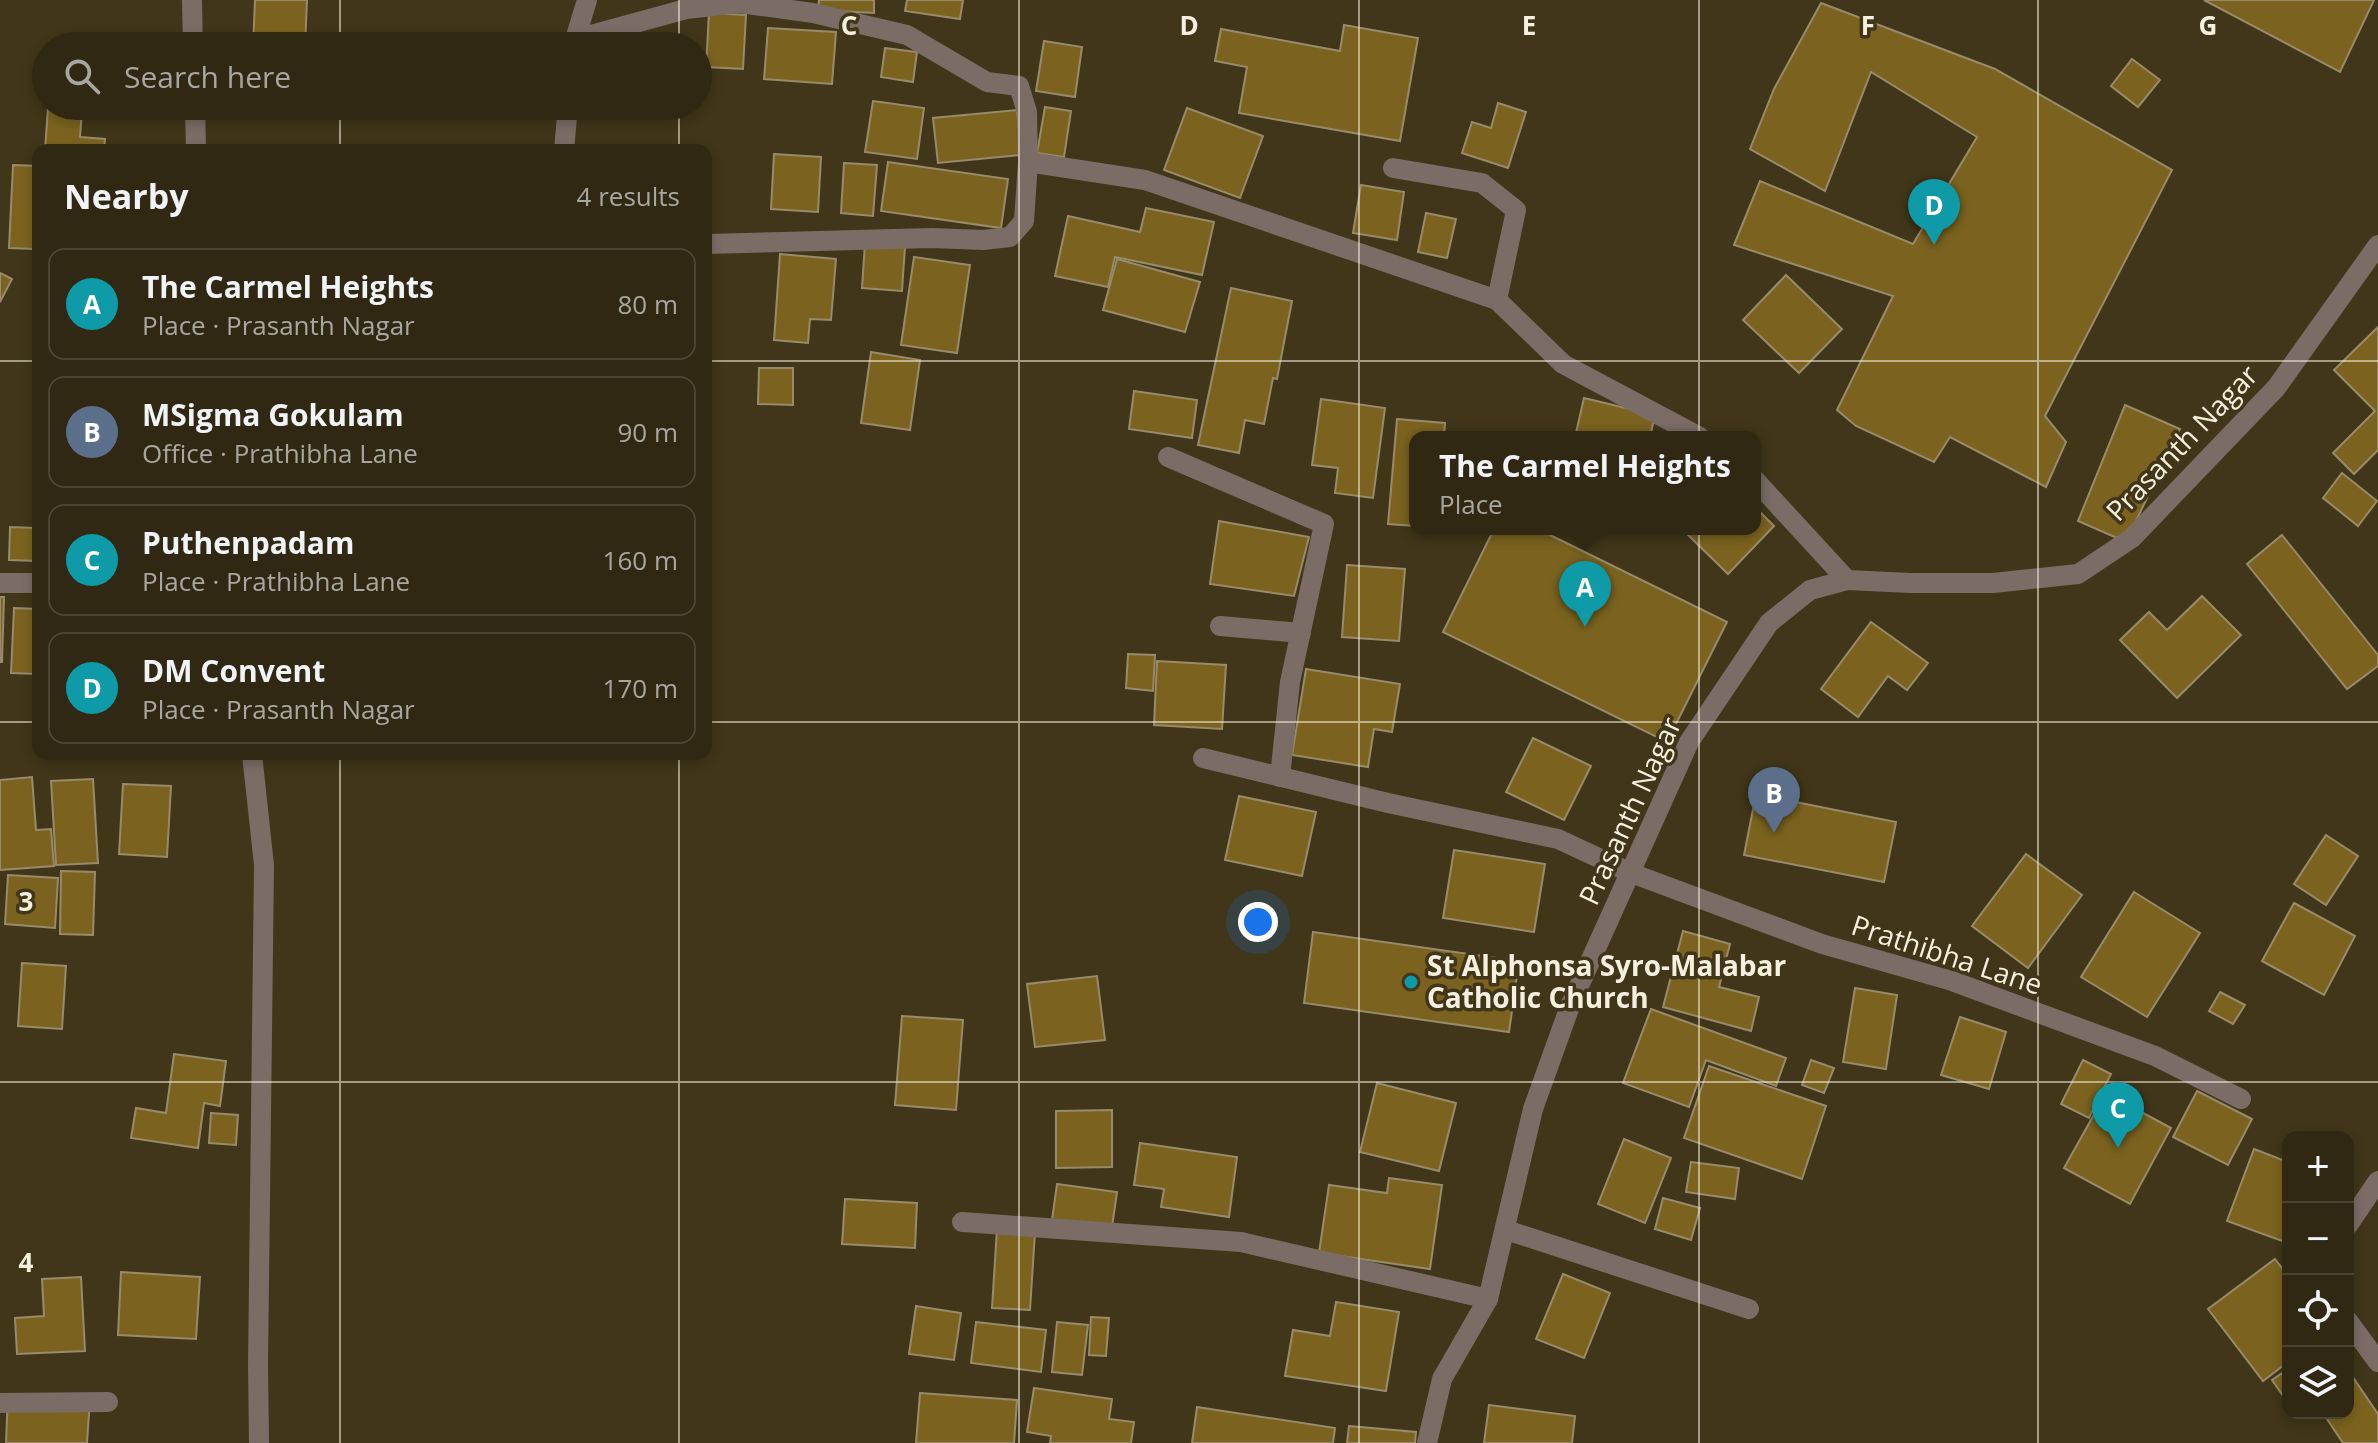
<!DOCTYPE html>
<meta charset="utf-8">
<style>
:root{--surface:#312813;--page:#39301c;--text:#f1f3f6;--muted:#a8a6a0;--line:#4c4433;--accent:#bca0f2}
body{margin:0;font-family:"Open Sans",sans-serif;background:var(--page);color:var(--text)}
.controls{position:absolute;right:24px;bottom:24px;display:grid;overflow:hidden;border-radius:16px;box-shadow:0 4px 12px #0003}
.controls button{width:72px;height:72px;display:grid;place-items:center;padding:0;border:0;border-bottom:2px solid var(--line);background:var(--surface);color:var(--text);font:40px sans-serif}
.you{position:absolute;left:1258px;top:922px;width:28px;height:28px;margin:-20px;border:6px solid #fff;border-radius:50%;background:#1a73e8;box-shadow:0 0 0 12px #1a73e833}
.badge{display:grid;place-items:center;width:52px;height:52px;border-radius:50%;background:var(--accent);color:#fff;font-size:26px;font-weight:700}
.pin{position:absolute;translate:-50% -66px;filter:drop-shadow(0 2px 4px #0008)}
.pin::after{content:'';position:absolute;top:42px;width:28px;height:24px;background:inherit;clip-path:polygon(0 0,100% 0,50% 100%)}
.popup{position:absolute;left:1409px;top:431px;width:352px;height:104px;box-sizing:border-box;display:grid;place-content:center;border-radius:16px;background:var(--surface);filter:drop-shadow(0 2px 6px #0005);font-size:26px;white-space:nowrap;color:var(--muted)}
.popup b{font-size:30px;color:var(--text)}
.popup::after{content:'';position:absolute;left:50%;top:100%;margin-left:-16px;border:16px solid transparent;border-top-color:var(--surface)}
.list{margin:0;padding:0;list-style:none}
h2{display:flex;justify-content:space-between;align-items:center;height:104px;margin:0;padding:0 32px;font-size:34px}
h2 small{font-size:26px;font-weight:400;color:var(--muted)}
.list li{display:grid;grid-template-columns:52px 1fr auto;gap:24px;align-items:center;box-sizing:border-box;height:112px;margin:0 16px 16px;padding:0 16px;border:2px solid var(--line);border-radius:16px}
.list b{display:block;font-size:30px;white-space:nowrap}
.list p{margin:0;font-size:26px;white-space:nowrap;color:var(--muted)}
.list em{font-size:26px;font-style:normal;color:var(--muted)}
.icon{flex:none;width:44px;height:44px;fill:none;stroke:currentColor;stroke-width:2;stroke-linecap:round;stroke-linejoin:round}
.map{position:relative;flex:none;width:2378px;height:1443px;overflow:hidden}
.search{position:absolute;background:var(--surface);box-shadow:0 4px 12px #0003;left:32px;top:32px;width:680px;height:88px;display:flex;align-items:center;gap:20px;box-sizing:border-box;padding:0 28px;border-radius:44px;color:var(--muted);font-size:30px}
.panel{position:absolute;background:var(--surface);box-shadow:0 4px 12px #0003;left:32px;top:144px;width:680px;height:616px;border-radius:16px}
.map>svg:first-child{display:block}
</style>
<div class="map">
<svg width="2378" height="1443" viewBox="0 0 2378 1443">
<rect width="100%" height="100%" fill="#413619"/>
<!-- building -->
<g fill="#7b631f" stroke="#988b6b" stroke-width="2">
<polygon points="255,0 307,0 305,46 253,46"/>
<polygon points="819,0 874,0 874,13 818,10"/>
<polygon points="907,0 963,0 960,19 905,11"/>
<polygon points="2204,0 2374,0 2340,72"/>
<polygon points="1821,3 1995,69 2172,170 2045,416 2066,442 2046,487 1950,437 1934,462 1856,426 1837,410 1893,296 1734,245 1760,181 1913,244 1977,137 1871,72 1825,191 1750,149 1774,89"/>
<polygon points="709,13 746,15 743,69 706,67"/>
<polygon points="1344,25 1418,38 1400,141 1239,113 1247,67 1215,61 1221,29 1340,51"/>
<polygon points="768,28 836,32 832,84 764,79"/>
<polygon points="441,37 506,46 439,46"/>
<polygon points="1044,41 1082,47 1075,97 1036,91"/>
<polygon points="885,48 917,52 913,82 881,77"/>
<polygon points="2132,59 2160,80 2138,107 2111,86"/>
<polygon points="873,101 924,108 917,159 865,152"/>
<polygon points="1498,103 1526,112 1508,168 1462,153 1472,122 1491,128"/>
<polygon points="1045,107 1071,111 1064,157 1037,153"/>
<polygon points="48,108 82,110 80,137 105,139 104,150 45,150"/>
<polygon points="1187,108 1263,136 1240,198 1164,170"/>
<polygon points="1017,110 1021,155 938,163 933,118"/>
<polygon points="774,154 821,157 818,212 771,209"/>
<polygon points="888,162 1008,179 1001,228 881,211"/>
<polygon points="844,163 877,165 873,216 841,213"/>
<polygon points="13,165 38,166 34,249 9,248"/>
<polygon points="1361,185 1404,192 1397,240 1353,233"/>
<polygon points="1146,208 1214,222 1202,275 1115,257 1108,287 1055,276 1068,216 1140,232"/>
<polygon points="1426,213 1456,219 1447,258 1418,252"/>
<polygon points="865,243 905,246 902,291 862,288"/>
<polygon points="780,254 836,259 831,320 810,319 808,343 774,340"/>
<polygon points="914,257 970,265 957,353 901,345"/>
<polygon points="1117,259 1200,282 1185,332 1103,310"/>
<polygon points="0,273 12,279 0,302"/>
<polygon points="1786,275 1842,329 1799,373 1743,320"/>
<polygon points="1231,288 1292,301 1277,379 1273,378 1264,424 1245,420 1239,453 1198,445"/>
<polygon points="2378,327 2378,450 2354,474 2333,453 2375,411 2334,370"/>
<polygon points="871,352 920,360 910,430 861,423"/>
<polygon points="759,368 793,368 793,405 758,404"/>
<polygon points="1134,391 1197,400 1192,438 1129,429"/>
<polygon points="1584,398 1655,415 1650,437 1575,437"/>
<polygon points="1321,399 1385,408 1373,498 1335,493 1338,468 1312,465"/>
<polygon points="2125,405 2180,429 2126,542 2078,521"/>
<polygon points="1397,419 1445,423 1444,437 1415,437 1415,526 1388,524"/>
<polygon points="2342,473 2377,501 2358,526 2323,498"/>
<polygon points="37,502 38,561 9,560 10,527 35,528"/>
<polygon points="1755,507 1774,526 1728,574 1682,529 1755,529"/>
<polygon points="1219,521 1309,537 1294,596 1210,584"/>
<polygon points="1494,529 1538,529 1727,622 1667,742 1443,632"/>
<polygon points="2282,535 2378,655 2378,666 2347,689 2247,564"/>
<polygon points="1347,565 1405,569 1399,641 1342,637"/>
<polygon points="2202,596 2241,635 2177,698 2120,640 2149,612 2167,630"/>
<polygon points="0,597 4,597 2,662 0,662"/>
<polygon points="14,608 38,609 38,674 11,673"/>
<polygon points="1871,622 1928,663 1907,690 1888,676 1858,717 1821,689"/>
<polygon points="1128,654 1155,655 1153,691 1126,688"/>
<polygon points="1157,661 1226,665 1222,729 1154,725"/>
<polygon points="1306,669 1400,684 1392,732 1374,729 1368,767 1292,755"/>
<polygon points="1533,738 1591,766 1564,820 1506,792"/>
<polygon points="32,777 36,830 51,829 54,866 0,870 0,780"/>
<polygon points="93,779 98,863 56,865 51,781"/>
<polygon points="123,784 171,786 167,857 119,854"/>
<polygon points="1756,794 1896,822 1884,882 1744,855"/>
<polygon points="1239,796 1316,812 1302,876 1225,860"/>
<polygon points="2326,835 2358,856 2326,905 2294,884"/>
<polygon points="1454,850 1545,864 1534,932 1443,918"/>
<polygon points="2026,854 2082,895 2028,968 1972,926"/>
<polygon points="61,871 95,872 93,935 60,934"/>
<polygon points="8,875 58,878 55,928 5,924"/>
<polygon points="2134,892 2200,933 2147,1017 2081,977"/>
<polygon points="2294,903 2355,936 2324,995 2262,961"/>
<polygon points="1683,931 1730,944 1719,987 1759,997 1751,1031 1663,1007"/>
<polygon points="1313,932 1519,961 1509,1032 1304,1003"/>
<polygon points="22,963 66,966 62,1029 18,1026"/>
<polygon points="1097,976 1105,1040 1035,1047 1027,984"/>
<polygon points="1855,988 1897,995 1886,1069 1843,1062"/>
<polygon points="2220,992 2245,1005 2233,1024 2209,1011"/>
<polygon points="1651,1009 1786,1058 1776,1086 1706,1060 1689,1107 1623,1083"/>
<polygon points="902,1016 963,1020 956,1110 895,1105"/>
<polygon points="1960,1017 2006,1032 1989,1089 1941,1075"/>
<polygon points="174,1054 226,1061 220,1106 204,1103 198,1148 131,1138 136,1108 166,1113"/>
<polygon points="1811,1060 1834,1068 1824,1093 1802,1085"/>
<polygon points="2083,1060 2111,1074 2089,1118 2061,1104"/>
<polygon points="1709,1066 1826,1106 1802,1179 1684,1138"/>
<polygon points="1377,1083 1456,1103 1439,1171 1360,1152"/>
<polygon points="2197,1091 2252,1119 2228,1165 2173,1137"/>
<polygon points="2106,1093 2171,1128 2130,1204 2064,1168"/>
<polygon points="1112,1110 1112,1167 1056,1168 1056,1111"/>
<polygon points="211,1113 238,1115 236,1145 209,1143"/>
<polygon points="1624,1139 1671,1158 1645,1223 1598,1204"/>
<polygon points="1140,1143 1237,1157 1229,1217 1161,1207 1164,1189 1134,1185"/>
<polygon points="2254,1149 2288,1162 2288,1233 2285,1242 2227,1221"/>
<polygon points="1691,1162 1739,1168 1735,1199 1686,1192"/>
<polygon points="1389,1178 1442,1185 1430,1269 1319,1253 1329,1185 1387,1193"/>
<polygon points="1057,1184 1117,1192 1112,1227 1052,1220"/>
<polygon points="1663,1198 1700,1208 1691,1240 1655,1229"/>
<polygon points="845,1199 917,1203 915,1248 842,1244"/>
<polygon points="997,1229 1035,1232 1030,1310 992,1308"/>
<polygon points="2275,1259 2288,1276 2288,1362 2263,1381 2208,1309"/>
<polygon points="121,1272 200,1277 196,1339 118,1335"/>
<polygon points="1563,1274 1610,1293 1584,1358 1536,1339"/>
<polygon points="81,1277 85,1351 17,1354 15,1318 44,1316 42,1279"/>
<polygon points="1336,1302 1399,1312 1386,1391 1285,1376 1293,1330 1330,1336"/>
<polygon points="916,1306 961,1313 954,1360 909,1354"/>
<polygon points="1091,1317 1109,1318 1106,1356 1089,1355"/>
<polygon points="976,1322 1046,1330 1041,1372 971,1363"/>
<polygon points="1057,1322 1088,1325 1082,1375 1052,1372"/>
<polygon points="2288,1369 2288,1403 2272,1380"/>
<polygon points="2348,1370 2378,1414 2378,1443 2343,1443 2323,1413 2348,1413"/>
<polygon points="1034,1388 1112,1399 1109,1419 1134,1422 1131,1443 1050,1443 1051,1436 1027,1432"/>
<polygon points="920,1393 1017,1400 1014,1443 916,1443"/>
<polygon points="8,1394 90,1398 87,1443 6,1443"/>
<polygon points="1489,1405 1575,1416 1572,1443 1484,1443"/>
<polygon points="1197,1407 1335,1428 1333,1443 1192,1443"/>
<polygon points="1349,1426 1416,1432 1415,1443 1347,1443"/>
</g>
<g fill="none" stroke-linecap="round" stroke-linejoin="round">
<!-- minor -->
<g stroke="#7b6c66" stroke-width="20">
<polyline points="192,0 193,46"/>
<polyline points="573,40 686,9 740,3 813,13 907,35 987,82 1019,86 1027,112 1028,162 1024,221 1010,237 983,240 932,238 706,244"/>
<polyline points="573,46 587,0"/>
<polyline points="195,106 196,150"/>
<polyline points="564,150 568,106"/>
<polyline points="1028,162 1145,180 1497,300 1563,364 1700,437"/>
<polyline points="1393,168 1482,183 1516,210 1497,300"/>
<polyline points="1168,457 1324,524 1290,682 1280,777"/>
<polyline points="1755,480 1847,580"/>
<polyline points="0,583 38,583"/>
<polyline points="1220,626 1301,633"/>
<polyline points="252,754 264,865 258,1365 259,1443"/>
<polyline points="1203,758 1388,803 1558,839 1631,873 1822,944 1952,981 2155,1056 2241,1099"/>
<polyline points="962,1222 1241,1242 1488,1299"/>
<polyline points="2348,1225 2378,1181"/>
<polyline points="1506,1230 1749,1309"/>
<polyline points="2348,1321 2378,1362"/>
<polyline points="0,1403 108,1402"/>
<polyline points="1427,1443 1442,1379 1488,1299 1533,1109 1570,1006 1689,742 1769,623 1810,590 1847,580 1911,583 1993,583 2078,574 2132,538 2276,388 2378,245"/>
</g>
</g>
<!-- grid -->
<path fill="none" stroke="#f7f0df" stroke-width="2" stroke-opacity="0.55" d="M 340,0 L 340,46M 679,0 L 679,46M 1019,0 L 1019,1443M 1359,0 L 1359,1443M 1699,0 L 1699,1443M 2038,0 L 2038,1443M 340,106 L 340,150M 679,106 L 679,150M 0,361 L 38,361M 706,361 L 2378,361M 0,722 L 38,722M 706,722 L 2378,722M 340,754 L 340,1443M 679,754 L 679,1443M 0,1082 L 2378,1082"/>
<!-- markers -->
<circle fill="#0f9aa8" stroke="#413619" stroke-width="3" cx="1411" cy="982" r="8"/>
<g text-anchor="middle" stroke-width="7" stroke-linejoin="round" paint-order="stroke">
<!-- street labels -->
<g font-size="28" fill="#f7f0df" stroke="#413619">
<text transform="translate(2182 443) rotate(-46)" y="10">Prasanth Nagar</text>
<text transform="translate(1630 811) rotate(-65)" y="10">Prasanth Nagar</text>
<text transform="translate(1947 955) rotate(18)" y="10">Prathibha Lane</text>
</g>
<!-- poi labels -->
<g font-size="28" font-weight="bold" fill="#f7f0df" stroke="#413619" text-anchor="start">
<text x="1427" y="976">St Alphonsa Syro-Malabar<tspan x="1427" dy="32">Catholic Church</tspan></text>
</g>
</g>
<g font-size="26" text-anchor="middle" font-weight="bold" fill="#f7f0df" stroke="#413619" stroke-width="7" stroke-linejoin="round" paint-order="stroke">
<text x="849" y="35">C</text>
<text x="1189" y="35">D</text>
<text x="1529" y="35">E</text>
<text x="1868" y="35">F</text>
<text x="2208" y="35">G</text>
<text x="26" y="911">3</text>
<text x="26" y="1272">4</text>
</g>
</svg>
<div class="controls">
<button>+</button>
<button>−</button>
<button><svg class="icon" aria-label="locate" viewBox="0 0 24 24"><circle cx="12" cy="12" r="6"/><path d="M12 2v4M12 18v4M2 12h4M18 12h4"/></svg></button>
<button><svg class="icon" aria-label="layers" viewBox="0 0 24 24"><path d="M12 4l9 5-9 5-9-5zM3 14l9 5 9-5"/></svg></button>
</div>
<div class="you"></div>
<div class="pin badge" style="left:1585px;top:627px;background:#0f9aa8">A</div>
<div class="popup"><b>The Carmel Heights</b>Place</div>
<div class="pin badge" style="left:1774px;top:833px;background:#5c6f8a">B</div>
<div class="pin badge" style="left:2118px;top:1148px;background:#0f9aa8">C</div>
<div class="pin badge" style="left:1934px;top:245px;background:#0f9aa8">D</div>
<div class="search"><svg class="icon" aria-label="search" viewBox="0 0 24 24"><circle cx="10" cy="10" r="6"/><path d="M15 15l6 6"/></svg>Search here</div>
<section class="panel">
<h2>Nearby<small>4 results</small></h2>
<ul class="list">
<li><span class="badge" style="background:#0f9aa8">A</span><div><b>The Carmel Heights</b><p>Place · Prasanth Nagar</p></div><em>80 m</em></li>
<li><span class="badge" style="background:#5c6f8a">B</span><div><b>MSigma Gokulam</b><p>Office · Prathibha Lane</p></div><em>90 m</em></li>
<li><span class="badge" style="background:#0f9aa8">C</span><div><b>Puthenpadam</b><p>Place · Prathibha Lane</p></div><em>160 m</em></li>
<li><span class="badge" style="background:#0f9aa8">D</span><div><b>DM Convent</b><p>Place · Prasanth Nagar</p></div><em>170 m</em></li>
</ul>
</section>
</div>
